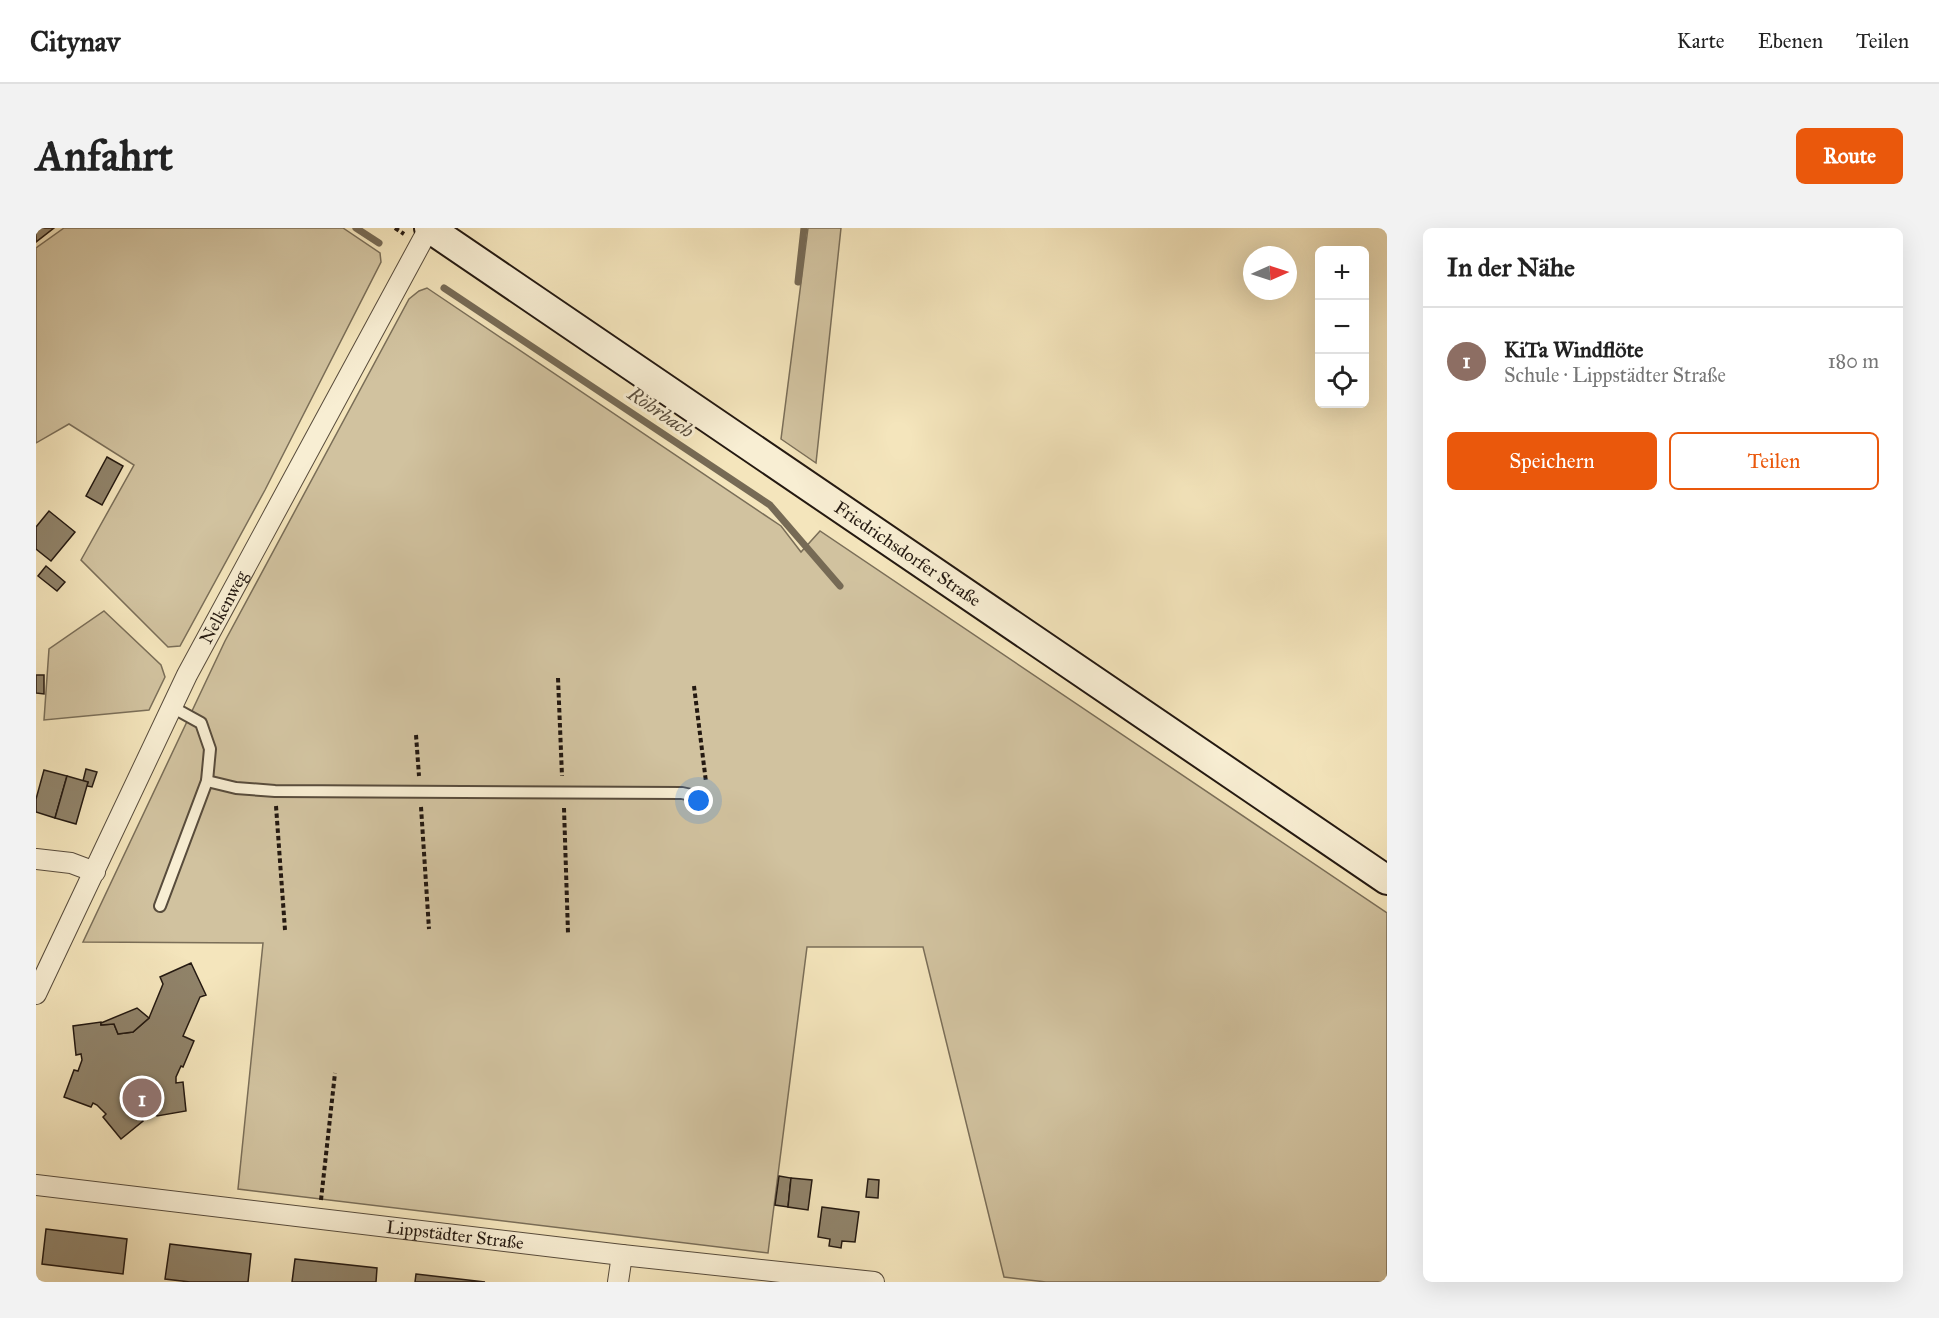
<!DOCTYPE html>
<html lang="de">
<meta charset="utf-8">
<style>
:root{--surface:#fff;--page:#f2f2f2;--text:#222;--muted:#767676;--line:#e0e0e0;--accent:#ea580c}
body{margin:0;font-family:"IM FELL Great Primer",serif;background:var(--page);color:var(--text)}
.controls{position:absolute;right:18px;top:18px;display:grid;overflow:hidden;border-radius:9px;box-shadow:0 6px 24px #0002}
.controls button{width:54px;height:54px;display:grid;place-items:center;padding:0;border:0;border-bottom:2px solid var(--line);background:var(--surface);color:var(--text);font:30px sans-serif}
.compass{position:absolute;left:1207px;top:18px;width:54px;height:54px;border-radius:50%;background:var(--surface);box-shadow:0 6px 24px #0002;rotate:87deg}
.you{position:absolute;left:663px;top:573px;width:21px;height:21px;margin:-15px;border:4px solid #fff;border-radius:50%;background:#1a73e8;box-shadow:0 0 0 9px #1a73e833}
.badge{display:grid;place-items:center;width:39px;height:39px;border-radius:50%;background:var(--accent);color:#fff;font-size:20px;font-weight:700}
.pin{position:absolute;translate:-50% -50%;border:3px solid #fff;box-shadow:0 2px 6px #0006}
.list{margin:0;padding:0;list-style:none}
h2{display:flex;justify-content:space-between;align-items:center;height:78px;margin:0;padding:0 24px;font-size:26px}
h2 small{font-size:20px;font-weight:400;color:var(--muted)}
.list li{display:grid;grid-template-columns:39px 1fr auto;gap:18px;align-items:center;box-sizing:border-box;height:108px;padding:0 24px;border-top:2px solid var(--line)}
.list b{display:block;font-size:22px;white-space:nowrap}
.list p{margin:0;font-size:20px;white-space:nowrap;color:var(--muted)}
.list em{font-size:20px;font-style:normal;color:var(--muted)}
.actions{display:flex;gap:12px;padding:18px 24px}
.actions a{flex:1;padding:14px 0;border:2px solid var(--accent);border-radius:9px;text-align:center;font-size:21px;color:var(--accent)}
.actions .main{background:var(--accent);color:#fff}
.icon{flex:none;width:33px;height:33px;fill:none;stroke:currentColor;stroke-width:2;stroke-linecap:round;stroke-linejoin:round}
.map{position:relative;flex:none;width:1351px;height:1054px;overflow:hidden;border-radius:9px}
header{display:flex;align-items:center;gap:36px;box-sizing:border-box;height:84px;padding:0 30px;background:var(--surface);border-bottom:2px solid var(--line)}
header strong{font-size:28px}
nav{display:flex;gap:33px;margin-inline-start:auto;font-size:21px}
.intro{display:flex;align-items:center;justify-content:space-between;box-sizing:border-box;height:144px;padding:0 36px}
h1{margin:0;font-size:42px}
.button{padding:15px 27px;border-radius:9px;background:var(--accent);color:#fff;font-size:21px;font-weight:700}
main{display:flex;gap:36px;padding:0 36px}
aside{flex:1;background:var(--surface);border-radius:9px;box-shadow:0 6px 24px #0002}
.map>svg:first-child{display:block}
</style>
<header>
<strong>Citynav</strong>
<nav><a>Karte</a><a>Ebenen</a><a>Teilen</a></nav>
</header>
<div class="intro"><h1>Anfahrt</h1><a class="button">Route</a></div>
<main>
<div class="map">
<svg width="1351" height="1054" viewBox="0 0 1351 1054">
<rect width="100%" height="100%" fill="#f4e5bc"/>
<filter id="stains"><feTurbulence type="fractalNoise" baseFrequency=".00333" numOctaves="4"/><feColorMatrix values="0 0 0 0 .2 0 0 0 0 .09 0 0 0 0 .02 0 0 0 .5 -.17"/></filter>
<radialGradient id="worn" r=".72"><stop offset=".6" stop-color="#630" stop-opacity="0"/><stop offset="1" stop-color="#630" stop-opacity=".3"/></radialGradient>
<!-- green -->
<g fill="#d1c29f" stroke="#7a6e58" stroke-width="1.5">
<polygon points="28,0 307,0 344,25 345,34 229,262 144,418 132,419 45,332 98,237 33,196 0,215 0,20"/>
<polygon points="772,0 805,0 780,235 745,211"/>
<polygon points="391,60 745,298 765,324 784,303 1351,685 1351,1054 1010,1054 968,1049 887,719 771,719 732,1025 202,961 227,715 47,714 189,413 373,71 383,63"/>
<polygon points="68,383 125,437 129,449 113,482 8,492 13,421"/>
</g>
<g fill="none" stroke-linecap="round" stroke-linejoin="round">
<!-- stream -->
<g stroke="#766a55" stroke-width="7">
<polyline points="320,0 343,15"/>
<polyline points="762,54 768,0"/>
<polyline points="408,60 734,277 804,358"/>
</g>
</g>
<!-- building -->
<g fill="#90836a" stroke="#241911" stroke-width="1.5">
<polygon points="0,0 18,0 0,14"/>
<polygon points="71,229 87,238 66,277 50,268"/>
<polygon points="13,283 39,304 15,333 0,321 0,299"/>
<polygon points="10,338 29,354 21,363 2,348"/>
<polygon points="0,447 8,447 8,466 0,465"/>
<polygon points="50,541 61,544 56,559 51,558 52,554 47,553"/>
<polygon points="8,542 31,548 19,590 0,584 0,571"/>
<polygon points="31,548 52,554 40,596 19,590"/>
<polygon points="155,735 170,767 164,769 147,808 158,813 147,839 145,838 140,849 140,855 147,854 150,883 121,888 120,884 109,886 104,889 107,893 85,911 67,889 70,886 61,877 57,875 55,879 28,869 38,842 42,843 46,832 45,826 40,827 37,798 65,794 65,797 78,796 82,806 97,804 113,790 127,756 124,749"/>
<polygon points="101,780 113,790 97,804 82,806 78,796 65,797 65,795"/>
<polygon points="743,948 755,950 752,979 739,977"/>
<polygon points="755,950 776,952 772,982 752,979"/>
<polygon points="832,951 843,952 842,970 830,969"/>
<polygon points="786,979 823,984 819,1014 806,1013 805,1020 793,1018 794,1011 782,1009"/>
<polygon points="10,1001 91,1011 87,1046 6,1036"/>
<polygon points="134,1016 215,1026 212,1054 154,1054 129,1051"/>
<polygon points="259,1031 341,1040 340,1054 256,1054"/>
<polygon points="380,1046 449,1054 379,1054"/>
</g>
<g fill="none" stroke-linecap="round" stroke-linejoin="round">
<defs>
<g id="lane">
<polyline points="171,553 200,560 239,563 646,565 669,570"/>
<polyline points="124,678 171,553 174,521 165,495 136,479"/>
</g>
<g id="street">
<polyline points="0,631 35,635 59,644"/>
<path id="s1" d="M 0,766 L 151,447 L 393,0"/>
<path id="s2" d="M 0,957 L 586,1027 L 838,1054"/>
<polyline points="582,1054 586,1027"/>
</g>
<g id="secondary">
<path id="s3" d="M 393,0 L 1351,652"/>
</g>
</defs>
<!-- lane casing -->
<use href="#lane" stroke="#584c3c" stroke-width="14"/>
<!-- street casing -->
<use href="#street" stroke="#584c3c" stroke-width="22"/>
<!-- secondary casing -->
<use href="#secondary" stroke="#241911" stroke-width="32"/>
<!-- path -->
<g stroke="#241911" stroke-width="4" stroke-dasharray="4.5 3" stroke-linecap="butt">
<polyline points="359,0 368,6"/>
<polyline points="522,450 526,548"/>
<polyline points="658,458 670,554"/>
<polyline points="380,507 383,548"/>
<polyline points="240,578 249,702"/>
<polyline points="385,579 393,701"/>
<polyline points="528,580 532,705"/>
<polyline points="285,972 299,845"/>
</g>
<!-- lane -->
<use href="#lane" stroke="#f8eed3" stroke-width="10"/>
<!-- street -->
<use href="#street" stroke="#f8eed3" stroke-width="20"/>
<!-- secondary -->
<use href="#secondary" stroke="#f8eed3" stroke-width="28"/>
</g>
<g text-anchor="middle" stroke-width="6" stroke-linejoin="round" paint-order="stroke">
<!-- street labels -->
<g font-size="18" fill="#241911" stroke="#f8eed3">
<text dy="6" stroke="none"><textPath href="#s3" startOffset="579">Friedrichsdorfer Straße</textPath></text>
<text dy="6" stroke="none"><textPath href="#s1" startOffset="430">Nelkenweg</textPath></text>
<text dy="6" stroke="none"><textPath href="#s2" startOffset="422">Lippstädter Straße</textPath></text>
</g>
<!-- water labels -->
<g font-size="20" font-style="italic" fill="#5b4f3e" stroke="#f8eed3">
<text transform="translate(625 184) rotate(34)" y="7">Röhrbach</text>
</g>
</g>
<rect width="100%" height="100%" filter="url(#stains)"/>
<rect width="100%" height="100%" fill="url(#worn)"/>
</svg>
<div class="controls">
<button>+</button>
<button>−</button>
<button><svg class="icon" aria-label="locate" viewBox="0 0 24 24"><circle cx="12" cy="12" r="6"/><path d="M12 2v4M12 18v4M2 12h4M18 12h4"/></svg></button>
</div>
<svg class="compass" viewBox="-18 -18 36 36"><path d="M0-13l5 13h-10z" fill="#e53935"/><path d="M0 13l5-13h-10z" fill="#767676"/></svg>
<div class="you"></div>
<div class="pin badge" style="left:106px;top:870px;background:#8d6e63">1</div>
</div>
<aside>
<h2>In der Nähe<small></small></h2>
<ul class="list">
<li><span class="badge" style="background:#8d6e63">1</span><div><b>KiTa Windflöte</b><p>Schule · Lippstädter Straße</p></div><em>180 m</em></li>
</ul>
<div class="actions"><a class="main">Speichern</a><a>Teilen</a></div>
</aside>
</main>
